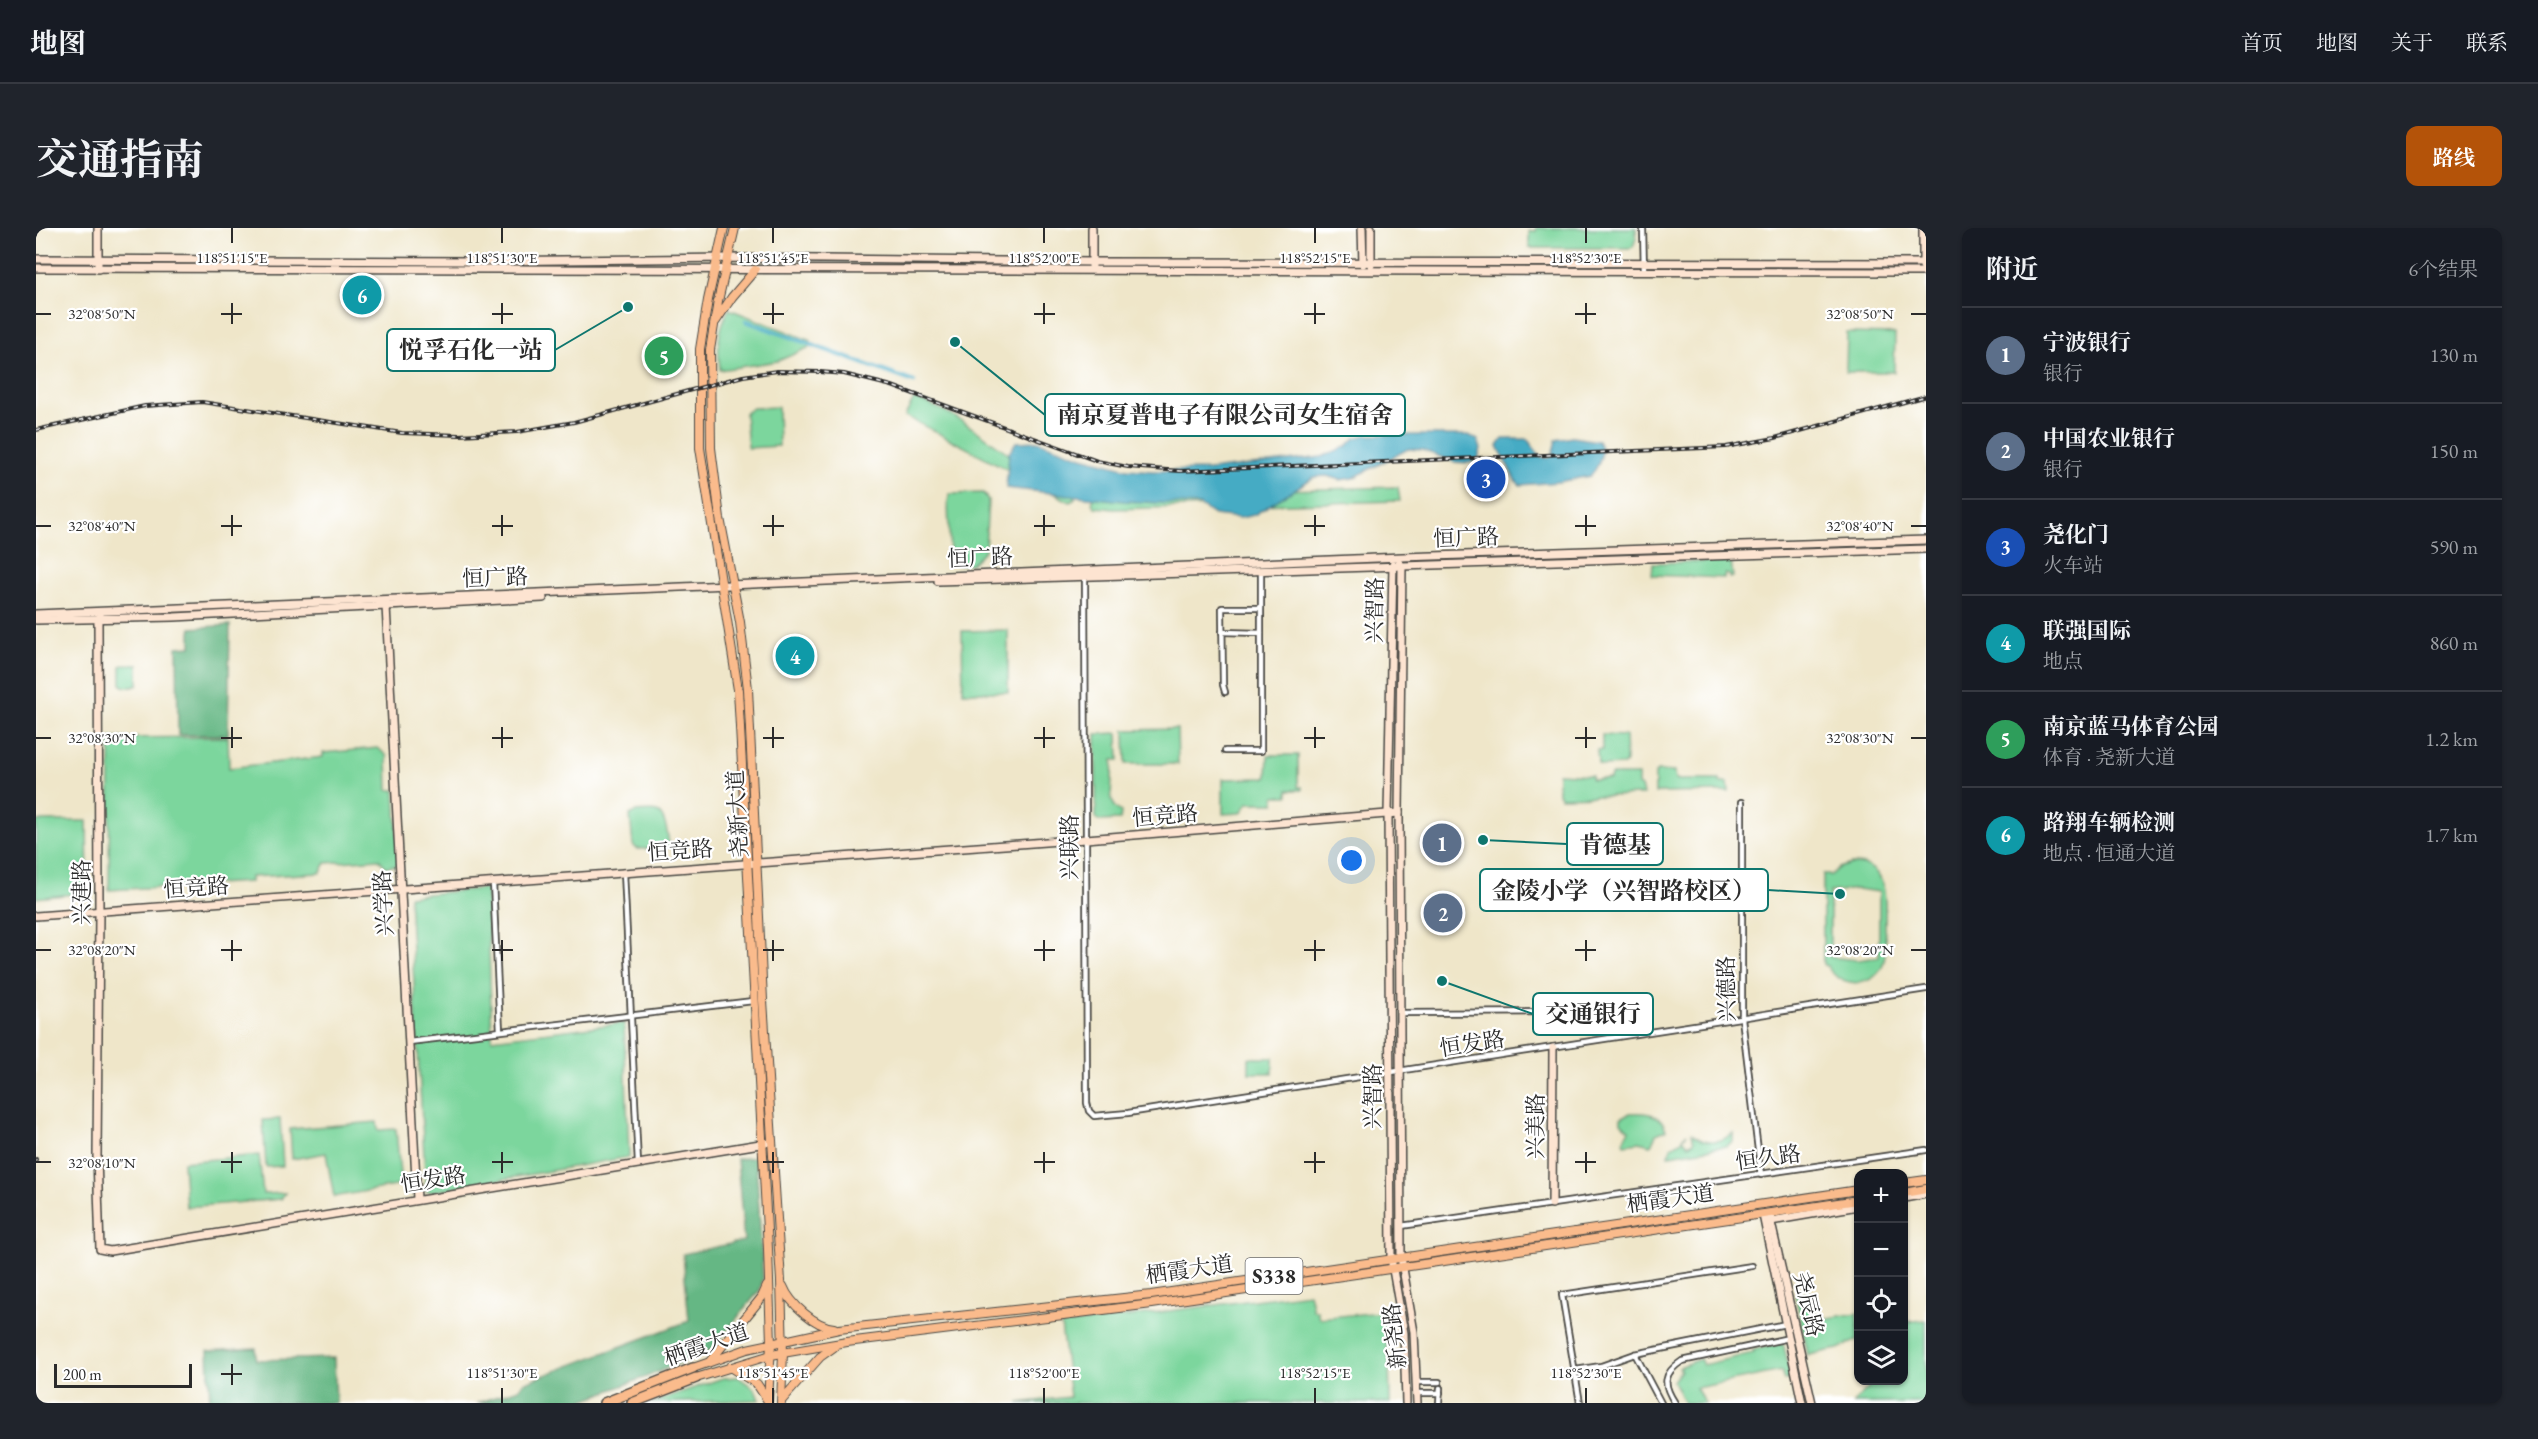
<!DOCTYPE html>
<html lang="zh">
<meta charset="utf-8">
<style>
:root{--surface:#171b24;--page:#20242c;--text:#f1f3f6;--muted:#9ea1a6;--line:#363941;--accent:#b45309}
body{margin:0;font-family:"EB Garamond","Noto Serif SC",serif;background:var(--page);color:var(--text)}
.controls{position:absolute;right:18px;bottom:18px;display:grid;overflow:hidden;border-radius:12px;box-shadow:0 2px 4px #0004}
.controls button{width:54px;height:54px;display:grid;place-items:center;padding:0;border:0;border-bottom:2px solid var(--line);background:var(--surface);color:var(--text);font:30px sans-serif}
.scale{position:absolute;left:18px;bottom:15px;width:138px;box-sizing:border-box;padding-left:6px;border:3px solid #2b2b2b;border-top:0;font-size:16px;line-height:21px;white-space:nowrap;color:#2b2b2b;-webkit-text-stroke:4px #fff;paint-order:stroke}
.you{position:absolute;left:1316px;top:633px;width:21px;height:21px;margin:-15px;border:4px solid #fff;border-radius:50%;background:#1a73e8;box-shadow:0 0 0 9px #1a73e833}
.badge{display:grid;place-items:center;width:39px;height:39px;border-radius:50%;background:var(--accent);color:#fff;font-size:20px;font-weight:700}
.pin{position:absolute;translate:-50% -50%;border:3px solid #fff;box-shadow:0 2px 6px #0006}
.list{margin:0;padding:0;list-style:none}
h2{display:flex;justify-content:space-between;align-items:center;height:78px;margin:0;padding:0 24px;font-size:26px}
h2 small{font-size:20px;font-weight:400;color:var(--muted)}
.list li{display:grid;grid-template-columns:39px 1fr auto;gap:18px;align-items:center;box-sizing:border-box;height:96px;padding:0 24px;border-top:2px solid var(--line)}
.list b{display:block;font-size:22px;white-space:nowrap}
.list p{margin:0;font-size:20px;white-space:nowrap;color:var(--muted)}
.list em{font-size:20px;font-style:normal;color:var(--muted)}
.icon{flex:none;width:33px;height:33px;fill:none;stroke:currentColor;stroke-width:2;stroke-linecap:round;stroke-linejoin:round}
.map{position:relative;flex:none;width:1890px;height:1175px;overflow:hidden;border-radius:12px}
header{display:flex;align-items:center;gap:36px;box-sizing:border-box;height:84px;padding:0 30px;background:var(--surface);border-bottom:2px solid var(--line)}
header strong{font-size:28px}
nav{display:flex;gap:33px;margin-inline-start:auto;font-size:21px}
.intro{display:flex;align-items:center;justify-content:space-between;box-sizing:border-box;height:144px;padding:0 36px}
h1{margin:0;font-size:42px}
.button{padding:15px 27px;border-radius:12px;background:var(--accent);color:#fff;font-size:21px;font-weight:700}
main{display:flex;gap:36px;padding:0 36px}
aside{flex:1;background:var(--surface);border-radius:12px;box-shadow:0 2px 4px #0004}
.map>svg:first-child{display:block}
</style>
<header>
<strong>地图</strong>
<nav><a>首页</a><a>地图</a><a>关于</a><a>联系</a></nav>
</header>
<div class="intro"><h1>交通指南</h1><a class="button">路线</a></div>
<main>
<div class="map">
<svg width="1890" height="1175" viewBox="0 0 1890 1175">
<rect width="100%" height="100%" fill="#fff"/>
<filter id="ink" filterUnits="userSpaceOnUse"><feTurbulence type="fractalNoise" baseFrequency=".0167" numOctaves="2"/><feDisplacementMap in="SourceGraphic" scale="12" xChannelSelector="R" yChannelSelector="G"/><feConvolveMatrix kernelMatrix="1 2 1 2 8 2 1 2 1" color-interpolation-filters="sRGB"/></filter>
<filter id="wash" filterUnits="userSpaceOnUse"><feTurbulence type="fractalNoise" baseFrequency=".008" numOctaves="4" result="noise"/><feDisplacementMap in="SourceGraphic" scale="24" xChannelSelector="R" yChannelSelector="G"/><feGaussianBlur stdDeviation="1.35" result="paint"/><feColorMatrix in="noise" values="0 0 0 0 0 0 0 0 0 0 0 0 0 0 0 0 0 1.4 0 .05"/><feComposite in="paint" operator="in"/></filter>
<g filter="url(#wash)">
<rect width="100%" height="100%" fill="#efe6c9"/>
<!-- green -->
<g fill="#7cd69d" stroke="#548064" stroke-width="1.5" fill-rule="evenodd">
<polygon points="1500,0 1600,0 1600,10 1597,19 1594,20 1493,20 1493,3 1500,3"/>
<path d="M 693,81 L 775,113 L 772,120 L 742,133 L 684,142 C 681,119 682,101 693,81 Z"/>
<polygon points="1811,105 1859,106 1858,144 1810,144"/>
<path d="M 878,171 C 930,186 961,223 1007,247 C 1018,253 1031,256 1043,260 L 1038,272 L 1034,274 L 869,188 Z"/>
<polygon points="742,179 743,218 712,220 709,185 716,180"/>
<polygon points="1362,259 1364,273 1078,281 1059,279 1056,275 1059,267"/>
<polygon points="947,265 952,272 949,322 935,336 921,337 914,332 912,274 914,266"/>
<polygon points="1695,333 1697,349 1694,350 1694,347 1689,346 1688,350 1616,347 1617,335"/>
<polygon points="972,402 972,464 927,464 926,403"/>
<path d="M 88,437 L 102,437 L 102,457 C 96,460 89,460 85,456 L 85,438 Z"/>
<polygon points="1141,501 1142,536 1090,536 1089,502"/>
<polygon points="1082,505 1083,532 1077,532 1075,568 1079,580 1085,584 1084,592 1064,593 1060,590 1060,506"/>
<polygon points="1566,507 1589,508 1590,534 1588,537 1566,538 1562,536 1561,522 1566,522"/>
<polygon points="192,509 193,540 287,529 287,525 342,520 351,528 352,562 359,562 363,637 350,639 343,631 290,635 284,645 214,649 214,654 73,662 74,510"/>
<polygon points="1232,527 1262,527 1262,559 1266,559 1266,562 1252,562 1252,568 1239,568 1239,575 1212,575 1205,585 1187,586 1187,551 1231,550"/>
<polygon points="1621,543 1638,544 1639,552 1684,552 1684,555 1692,555 1693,564 1619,565 1619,546"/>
<polygon points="1522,545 1555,547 1555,551 1574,551 1575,547 1602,547 1602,557 1605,559 1607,567 1525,569 1522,565"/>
<path d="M 600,584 C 606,584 616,582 621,584 C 629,586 632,608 633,616 L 630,620 L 601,621 L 597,617 L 594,587 Z"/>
<polygon points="0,593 51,593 52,662 47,665 0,670"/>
<path d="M 1815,636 C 1854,634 1849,672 1849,699 C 1849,711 1851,726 1847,737 C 1836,762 1803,759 1791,738 L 1787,737 L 1787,646 L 1793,646 L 1794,648 L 1803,640 ZM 1821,661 L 1843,664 L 1843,729 L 1821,732 L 1794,729 L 1794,664 Z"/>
<polygon points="451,660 456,811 588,795 593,929 395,964 390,963 373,668"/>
<rect x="1213" y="830" width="24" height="15"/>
<path d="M 1594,885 C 1609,884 1626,885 1630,902 L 1620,906 L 1615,917 L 1603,914 L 1589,916 L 1588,912 L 1593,902 L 1585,894 L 1585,890 Z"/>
<polygon points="244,891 247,938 230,939 227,892"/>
<polygon points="341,894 342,902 360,901 365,957 298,969 290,925 256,931 254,901"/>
<path d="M 1651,905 L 1647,911 L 1652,917 L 1658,914 L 1656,905 C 1669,915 1683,917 1697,905 L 1697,913 L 1690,918 L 1633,927 L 1635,919 L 1646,912 Z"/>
<polygon points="223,927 227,966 249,965 245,971 150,979 147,934"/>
<polygon points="1774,1063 1781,1092 1822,1085 1822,1112 1802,1121 1772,1127 1759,1066"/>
<polygon points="1273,1065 1277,1082 1281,1082 1283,1090 1346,1084 1353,1133 1354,1175 982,1175 1034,1169 1025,1097"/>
<polygon points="1890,1092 1890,1175 1817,1175 1839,1153 1868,1152 1868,1094"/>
<polygon points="1747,1115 1756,1150 1748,1153 1745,1143 1660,1160 1669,1175 1648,1175 1637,1153 1645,1142 1643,1139 1664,1131 1667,1137 1717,1125 1717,1122"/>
<polygon points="702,1149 719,1161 723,1172 614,1175 687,1150"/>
</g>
<!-- forest -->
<g fill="#65b784" stroke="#487158" stroke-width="1.5">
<polygon points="194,397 192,507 142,507 141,419 155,418 155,400"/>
<polygon points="720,929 727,1051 724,1062 675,1122 610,1149 540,1175 441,1175 483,1161 487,1155 653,1093 647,1026 708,1013 701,931"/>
<polygon points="220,1120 220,1132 298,1130 300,1175 174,1175 172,1123"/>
</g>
<!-- water -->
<g fill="#44abc4" stroke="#386b78" stroke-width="1.5">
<polygon points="1330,207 1432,207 1442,212 1445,221 1442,231 1434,235 1418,234 1386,222 1372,221 1317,250 1304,252 1291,248 1278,249 1218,287 1204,290 1178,287 1163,277 1088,273 970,260 973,225 980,214 1002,213 1046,229 1092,241 1117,243 1173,242 1286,229 1311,218 1319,210"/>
<path d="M 1536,209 L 1562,213 C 1569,225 1563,238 1554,248 L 1522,254 L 1484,257 L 1479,252 L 1462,218 L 1467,211 L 1491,211 L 1505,229 L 1513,230 L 1516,228 L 1520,212 Z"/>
</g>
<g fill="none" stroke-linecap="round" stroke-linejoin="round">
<!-- canal -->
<polyline stroke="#44abc4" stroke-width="4.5" points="710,93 878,154"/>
</g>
</g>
<g filter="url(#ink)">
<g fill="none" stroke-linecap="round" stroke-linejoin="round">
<defs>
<g id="street">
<polyline points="1607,0 1608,43"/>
<polyline points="1049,348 1051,875 1053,883 1058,888 1092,885 1890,761"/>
<polyline points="1186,404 1225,405"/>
<polyline points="1189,464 1187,457 1186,380 1225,380"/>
<polyline points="1189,523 1225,523 1225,342"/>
<polyline points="1706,574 1706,790 1725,947"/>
<polyline points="588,644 602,936"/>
<polyline points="457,654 464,803"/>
<polyline points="1364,785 1517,784"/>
<polyline points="373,814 717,773"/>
<polyline points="1365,998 1890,922"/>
<polyline points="1599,1126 1625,1175"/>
<polyline points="1539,1142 1565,1138 1599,1126 1750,1096"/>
<polyline points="1380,1154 1403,1154"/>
<polyline points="1381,1165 1404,1165"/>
<polyline points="1403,1175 1404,1160"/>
<polyline points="1544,1175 1526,1067 1716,1038"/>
<path d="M 1639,1175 C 1627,1157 1626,1146 1646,1133 L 1753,1110"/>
</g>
<g id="secondary">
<polyline points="62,0 62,41"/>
<polyline points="1056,0 1056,38"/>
<polyline points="1326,0 1327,36"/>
<polyline points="1335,0 1335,37"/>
<polyline points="1887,0 1887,38"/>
<polyline points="0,31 439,33 692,30 1056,34 1890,35"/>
<polyline points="0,40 1890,44"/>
<polyline points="1363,335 1366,338 1363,585 1365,1029 1378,1104 1381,1175"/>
<polyline points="1357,336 1352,585 1355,1030 1368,1105 1370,1175"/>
<polyline points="902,353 1890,321"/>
<polyline points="350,378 381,971"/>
<polyline points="0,386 1366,329 1890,312"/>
<polyline points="64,389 62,392 63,684 61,929 64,1021 74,1023 730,915"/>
<polyline points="0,392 138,389 507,370"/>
<polyline points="0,688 1050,611 1363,585"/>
<polyline points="1868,970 1890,966"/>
<polyline points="1516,976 1517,820"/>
<polyline points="1733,986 1776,1175"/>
<polyline points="1727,987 1766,1175"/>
<polyline points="1735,993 1822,978"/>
</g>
<g id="primary">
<polyline points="688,0 672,72 664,121 664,220 702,462 732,1021 735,1115 732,1175"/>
<polyline points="699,0 682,73 674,122 675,220 684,290 704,394 712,461 727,772 745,1053 747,1125 745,1175"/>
<polyline points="680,93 696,69 719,42"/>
<polyline points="1868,955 1890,952"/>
<polyline points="1868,965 1890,961"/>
<path d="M 747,1058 C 754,1076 779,1098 798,1100"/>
<polyline points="675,1132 726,1069 731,1058"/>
<polyline points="694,1139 721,1156 732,1173"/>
<polyline points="657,1140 711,1121 803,1101 1115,1067 1822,962"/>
<polyline points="660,1150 735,1127 811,1114 1116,1076 1822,972"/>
<polyline points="746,1172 784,1129 798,1119"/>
</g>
<g id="highway">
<polyline points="568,1175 657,1140"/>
<polyline points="596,1175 660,1150"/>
</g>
</defs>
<!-- street casing -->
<use href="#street" stroke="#484743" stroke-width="8"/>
<!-- secondary casing -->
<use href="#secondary" stroke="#484743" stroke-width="10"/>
<!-- primary casing -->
<use href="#primary" stroke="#484743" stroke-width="10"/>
<!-- highway casing -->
<use href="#highway" stroke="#484743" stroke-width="12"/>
<!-- street -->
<use href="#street" stroke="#fff" stroke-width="4.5"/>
<!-- secondary -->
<use href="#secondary" stroke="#fde4d1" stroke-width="7"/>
<!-- primary -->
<use href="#primary" stroke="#fabb8c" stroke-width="8"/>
<!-- highway -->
<use href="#highway" stroke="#fabb8c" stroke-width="9"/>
<defs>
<g id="rail">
<polyline points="0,202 109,178 166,174 366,205 423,207 481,204 538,194 707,148 741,143 784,144 808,146 856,158 1061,233 1092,239 1144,243 1690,219 1739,210 1890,168"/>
<polyline points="0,931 0,932"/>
</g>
</defs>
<!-- rail casing -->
<use href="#rail" stroke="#2b2b2b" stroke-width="4"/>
<!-- rail -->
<use href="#rail" stroke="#fff" stroke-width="1.5" stroke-dasharray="4.5" stroke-linecap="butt"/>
</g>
</g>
<!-- ticks -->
<path fill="none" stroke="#2b2b2b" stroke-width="2" d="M 196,0 L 196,15M 466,0 L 466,15M 737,0 L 737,15M 1008,0 L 1008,15M 1279,0 L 1279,15M 1550,0 L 1550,15M 196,75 L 196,96M 466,75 L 466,96M 737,75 L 737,96M 1008,75 L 1008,96M 1279,75 L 1279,96M 1550,75 L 1550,96M 0,86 L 15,86M 185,86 L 206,86M 456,86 L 477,86M 727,86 L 748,86M 998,86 L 1019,86M 1268,86 L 1289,86M 1539,86 L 1560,86M 1875,86 L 1890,86M 196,287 L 196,308M 466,287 L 466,308M 737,287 L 737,308M 1008,287 L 1008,308M 1279,287 L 1279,308M 1550,287 L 1550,308M 0,298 L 15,298M 185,298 L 206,298M 456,298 L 477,298M 727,298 L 748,298M 998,298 L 1019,298M 1268,298 L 1289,298M 1539,298 L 1560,298M 1875,298 L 1890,298M 196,499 L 196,520M 466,499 L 466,520M 737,499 L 737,520M 1008,499 L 1008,520M 1279,499 L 1279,520M 1550,499 L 1550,520M 0,510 L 15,510M 185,510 L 206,510M 456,510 L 477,510M 727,510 L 748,510M 998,510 L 1019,510M 1268,510 L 1289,510M 1539,510 L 1560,510M 1875,510 L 1890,510M 196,712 L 196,733M 466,712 L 466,733M 737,712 L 737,733M 1008,712 L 1008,733M 1279,712 L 1279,733M 1550,712 L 1550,733M 0,722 L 15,722M 185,722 L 206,722M 456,722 L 477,722M 727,722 L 748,722M 998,722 L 1019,722M 1268,722 L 1289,722M 1539,722 L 1560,722M 1875,722 L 1890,722M 196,924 L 196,945M 466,924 L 466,945M 737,924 L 737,945M 1008,924 L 1008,945M 1279,924 L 1279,945M 1550,924 L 1550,945M 0,934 L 15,934M 185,934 L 206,934M 456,934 L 477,934M 727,934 L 748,934M 998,934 L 1019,934M 1268,934 L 1289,934M 1539,934 L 1560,934M 196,1136 L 196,1157M 185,1146 L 206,1146M 466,1160 L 466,1175M 737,1160 L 737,1175M 1008,1160 L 1008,1175M 1279,1160 L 1279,1175M 1550,1160 L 1550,1175"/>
<g text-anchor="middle" stroke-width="4.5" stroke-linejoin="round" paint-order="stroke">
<!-- shield labels -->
<rect fill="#fff" stroke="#6b6b6b" stroke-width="1.5" x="1209.5" y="1030" width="57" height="36" rx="4.5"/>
<g font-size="21" font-weight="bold" fill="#2b2b2b">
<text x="1238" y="1055">S338</text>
</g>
<!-- street labels -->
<g font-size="22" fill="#2b2b2b" stroke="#fff">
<text transform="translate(1430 309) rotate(-2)" y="8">恒广路</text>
<text transform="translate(944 329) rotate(-2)" y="8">恒广路</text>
<text transform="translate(459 349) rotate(-2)" y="8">恒广路</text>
<text transform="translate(1338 382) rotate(-89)" y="8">兴智路</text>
<text transform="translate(701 586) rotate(-93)" y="8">尧新大道</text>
<text transform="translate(1129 587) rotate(-5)" y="8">恒竞路</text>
<text transform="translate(1033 619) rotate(-90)" y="8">兴联路</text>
<text transform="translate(644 622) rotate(-4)" y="8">恒竞路</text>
<text transform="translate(160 659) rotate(-4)" y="8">恒竞路</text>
<text transform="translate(45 664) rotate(-90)" y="8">兴建路</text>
<text transform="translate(347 675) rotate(-93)" y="8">兴学路</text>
<text transform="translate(1690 761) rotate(-91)" y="8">兴德路</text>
<text transform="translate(1436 815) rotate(-9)" y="8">恒发路</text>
<text transform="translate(1336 868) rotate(-90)" y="8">兴智路</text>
<text transform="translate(1499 898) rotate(-90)" y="8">兴美路</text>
<text transform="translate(1732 929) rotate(-8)" y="8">恒久路</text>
<text transform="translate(397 951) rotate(-9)" y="8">恒发路</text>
<text transform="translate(1634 970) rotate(-8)" y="8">栖霞大道</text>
<text transform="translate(1153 1041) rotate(-8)" y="8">栖霞大道</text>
<text transform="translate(1773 1076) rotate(77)" y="8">尧辰路</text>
<text transform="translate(1358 1108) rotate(-96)" y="8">新尧路</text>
<text transform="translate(670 1116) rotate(-19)" y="8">栖霞大道</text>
</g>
</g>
<g font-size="15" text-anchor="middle" fill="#2b2b2b" stroke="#fff" stroke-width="4.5" stroke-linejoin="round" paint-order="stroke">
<text x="196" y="35">118°51'15"E</text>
<text x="466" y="35">118°51'30"E</text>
<text x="737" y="35">118°51'45"E</text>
<text x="1008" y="35">118°52'00"E</text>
<text x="1279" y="35">118°52'15"E</text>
<text x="1550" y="35">118°52'30"E</text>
<text x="66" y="91">32°08'50"N</text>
<text x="1824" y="91">32°08'50"N</text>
<text x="66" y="303">32°08'40"N</text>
<text x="1824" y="303">32°08'40"N</text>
<text x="66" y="515">32°08'30"N</text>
<text x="1824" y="515">32°08'30"N</text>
<text x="66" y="727">32°08'20"N</text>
<text x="1824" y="727">32°08'20"N</text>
<text x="66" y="940">32°08'10"N</text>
<text x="466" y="1150">118°51'30"E</text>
<text x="737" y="1150">118°51'45"E</text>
<text x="1008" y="1150">118°52'00"E</text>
<text x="1279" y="1150">118°52'15"E</text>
<text x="1550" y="1150">118°52'30"E</text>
</g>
<!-- callouts -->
<path fill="none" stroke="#0f766e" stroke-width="2" d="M592 79L519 122M919 114L1009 187M1447 612L1531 616M1804 666L1732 662M1406 753L1497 786"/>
<g fill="#0f766e" stroke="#fff" stroke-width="2">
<circle cx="592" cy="79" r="6"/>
<circle cx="919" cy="114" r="6"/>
<circle cx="1447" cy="612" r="6"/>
<circle cx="1804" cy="666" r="6"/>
<circle cx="1406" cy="753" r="6"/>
</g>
<g fill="#fff" stroke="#0f766e" stroke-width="2">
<rect x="351" y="101" width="168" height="42" rx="6"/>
<rect x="1009" y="166" width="360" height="42" rx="6"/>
<rect x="1531" y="595" width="96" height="42" rx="6"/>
<rect x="1444" y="641" width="288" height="42" rx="6"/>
<rect x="1497" y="765" width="120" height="42" rx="6"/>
</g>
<g font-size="24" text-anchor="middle" font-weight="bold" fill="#2b2b2b">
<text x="435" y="130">悦孚石化一站</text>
<text x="1189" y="195">南京夏普电子有限公司女生宿舍</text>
<text x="1579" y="625">肯德基</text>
<text x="1588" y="671">金陵小学（兴智路校区）</text>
<text x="1557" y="794">交通银行</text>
</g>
</svg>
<div class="controls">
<button>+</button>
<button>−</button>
<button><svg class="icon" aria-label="locate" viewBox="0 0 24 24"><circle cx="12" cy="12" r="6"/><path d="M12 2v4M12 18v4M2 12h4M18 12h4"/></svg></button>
<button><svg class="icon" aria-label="layers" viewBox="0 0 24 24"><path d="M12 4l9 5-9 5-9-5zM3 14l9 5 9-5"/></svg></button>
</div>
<div class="scale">200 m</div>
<div class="you"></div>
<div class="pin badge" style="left:1406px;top:615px;background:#5c6f8a">1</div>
<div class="pin badge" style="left:1407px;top:685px;background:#5c6f8a">2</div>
<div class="pin badge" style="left:1450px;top:251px;background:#1a4fb4">3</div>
<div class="pin badge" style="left:759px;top:428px;background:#0f9aa8">4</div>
<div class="pin badge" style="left:628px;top:128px;background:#2e9e5b">5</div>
<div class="pin badge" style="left:326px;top:67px;background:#0f9aa8">6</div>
</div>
<aside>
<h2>附近<small>6个结果</small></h2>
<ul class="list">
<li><span class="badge" style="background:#5c6f8a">1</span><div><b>宁波银行</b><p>银行</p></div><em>130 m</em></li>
<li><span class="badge" style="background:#5c6f8a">2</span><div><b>中国农业银行</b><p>银行</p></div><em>150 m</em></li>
<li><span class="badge" style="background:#1a4fb4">3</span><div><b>尧化门</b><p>火车站</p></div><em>590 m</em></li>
<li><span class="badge" style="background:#0f9aa8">4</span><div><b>联强国际</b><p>地点</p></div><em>860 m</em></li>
<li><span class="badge" style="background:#2e9e5b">5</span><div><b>南京蓝马体育公园</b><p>体育 · 尧新大道</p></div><em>1.2 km</em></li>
<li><span class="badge" style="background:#0f9aa8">6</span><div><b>路翔车辆检测</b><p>地点 · 恒通大道</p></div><em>1.7 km</em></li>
</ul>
</aside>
</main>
